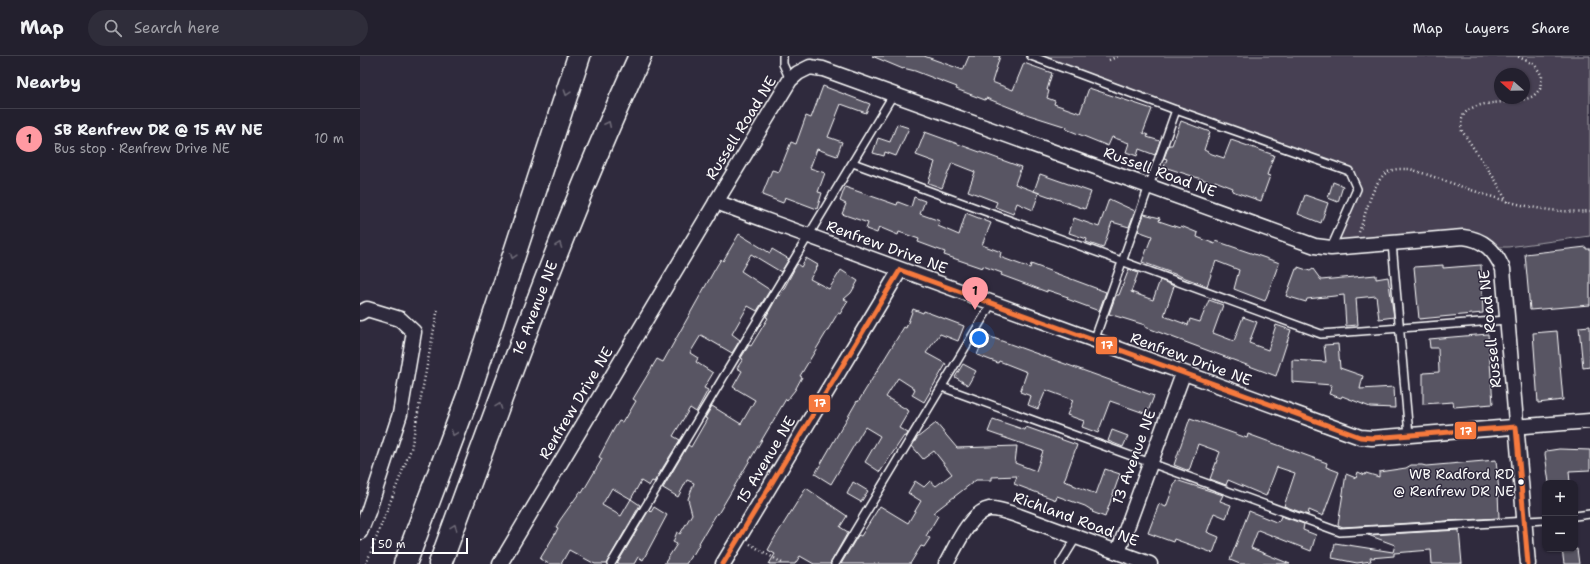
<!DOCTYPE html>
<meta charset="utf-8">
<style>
:root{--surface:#23202e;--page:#2f2d3a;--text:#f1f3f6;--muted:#a3a3aa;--line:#403e4a;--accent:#ff9aa2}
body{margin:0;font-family:"Shantell Sans",sans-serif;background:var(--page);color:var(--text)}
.controls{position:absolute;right:12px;bottom:12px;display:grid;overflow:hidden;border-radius:8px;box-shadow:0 1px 3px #0004}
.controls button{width:36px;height:36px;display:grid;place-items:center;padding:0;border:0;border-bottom:1px solid var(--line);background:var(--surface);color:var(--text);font:20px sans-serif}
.compass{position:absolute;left:1134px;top:12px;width:36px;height:36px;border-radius:50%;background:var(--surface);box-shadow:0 1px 3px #0004;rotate:290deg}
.scale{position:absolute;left:12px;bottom:10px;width:96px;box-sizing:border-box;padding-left:4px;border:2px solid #fff;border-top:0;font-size:11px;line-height:14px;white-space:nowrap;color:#fff;-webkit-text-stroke:3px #2f2a3d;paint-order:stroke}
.you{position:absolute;left:619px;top:282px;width:14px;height:14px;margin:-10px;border:3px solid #fff;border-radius:50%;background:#1a73e8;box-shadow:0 0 0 6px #1a73e833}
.badge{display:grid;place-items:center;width:26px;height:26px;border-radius:50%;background:var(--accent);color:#111;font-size:13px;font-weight:700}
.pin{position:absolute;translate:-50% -33px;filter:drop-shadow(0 1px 2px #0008)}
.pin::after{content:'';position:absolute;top:21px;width:14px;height:12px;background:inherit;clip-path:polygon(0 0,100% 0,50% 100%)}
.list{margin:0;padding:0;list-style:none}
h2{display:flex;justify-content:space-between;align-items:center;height:52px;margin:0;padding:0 16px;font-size:17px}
h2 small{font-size:13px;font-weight:400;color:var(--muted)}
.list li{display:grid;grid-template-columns:26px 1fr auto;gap:12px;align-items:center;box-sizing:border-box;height:60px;padding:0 16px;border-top:1px solid var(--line)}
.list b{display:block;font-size:15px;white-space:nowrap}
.list p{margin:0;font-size:13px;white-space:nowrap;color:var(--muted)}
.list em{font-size:13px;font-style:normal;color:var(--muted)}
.icon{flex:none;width:22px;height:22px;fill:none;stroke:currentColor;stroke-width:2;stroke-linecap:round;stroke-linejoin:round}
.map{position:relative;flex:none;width:1230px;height:508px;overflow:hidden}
header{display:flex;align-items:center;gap:24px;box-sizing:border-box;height:56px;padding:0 20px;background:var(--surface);border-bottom:1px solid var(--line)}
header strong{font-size:19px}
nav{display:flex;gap:22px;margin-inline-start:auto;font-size:14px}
.search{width:280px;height:36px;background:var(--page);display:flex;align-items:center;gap:10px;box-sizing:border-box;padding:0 14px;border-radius:22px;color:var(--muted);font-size:15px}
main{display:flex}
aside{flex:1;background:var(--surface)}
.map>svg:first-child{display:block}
</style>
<header>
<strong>Map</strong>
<div class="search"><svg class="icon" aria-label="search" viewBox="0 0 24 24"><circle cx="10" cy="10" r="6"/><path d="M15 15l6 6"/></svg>Search here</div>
<nav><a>Map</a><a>Layers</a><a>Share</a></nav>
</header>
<main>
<aside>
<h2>Nearby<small></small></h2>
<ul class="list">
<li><span class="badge">1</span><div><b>SB Renfrew DR @ 15 AV NE</b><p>Bus stop · Renfrew Drive NE</p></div><em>10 m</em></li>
</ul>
</aside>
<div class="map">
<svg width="1230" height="508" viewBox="0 0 1230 508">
<rect width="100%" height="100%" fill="#2f2a3d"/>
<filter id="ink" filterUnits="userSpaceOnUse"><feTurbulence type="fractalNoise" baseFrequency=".025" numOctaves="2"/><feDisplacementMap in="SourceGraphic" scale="8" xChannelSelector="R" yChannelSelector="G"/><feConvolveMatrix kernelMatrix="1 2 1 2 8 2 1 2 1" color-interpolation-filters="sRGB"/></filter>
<g filter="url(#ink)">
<!-- green -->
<path fill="#464152" stroke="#a2a0a8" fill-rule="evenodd" d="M 671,0 L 1230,0 L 1230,180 L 1148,191 L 1129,191 L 1123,186 L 971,192 L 997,133 L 989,115 ZM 1140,18 L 1164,18 L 1164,42 L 1140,42 Z"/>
<!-- building -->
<g fill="#595564" stroke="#fff">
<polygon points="512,0 564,0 603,14 609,0 640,0 632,26 653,34 664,7 692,17 687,34 689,35 687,42 695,45 694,48 720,57 729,32 792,53 783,77 788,79 787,81 800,85 795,99 779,93 777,100 766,96 769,87 752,81 748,90 706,73 707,71 669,59 626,42 625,44 596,33 597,31 555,15 543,12 543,13"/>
<polygon points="463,30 510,48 506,57 481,48 468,81 482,86 477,100 457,93 450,112 465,117 458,136 462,137 457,153 425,141 423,147 402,139 412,114 419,116 431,86 436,88 446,60 451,62"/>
<polygon points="821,65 850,76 844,94 852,98 864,102 871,84 914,99 907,119 910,120 901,145 872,135 873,132 855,125 854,127 804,111 807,103 804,102 809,89 812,89"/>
<polygon points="537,68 549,72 536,100 525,96 524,100 513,97 518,82 530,86"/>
<polygon points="565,76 661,111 655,128 679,137 673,154 657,147 653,158 635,151 637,146 608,135 615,116 592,107 582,132 568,127 575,106 556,99"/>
<polygon points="680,118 731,136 725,153 674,135"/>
<polygon points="973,126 983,130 978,146 968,142"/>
<polygon points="485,131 537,149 538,146 551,151 554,141 565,145 560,158 580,165 578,170 599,179 606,157 631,167 622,189 641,196 640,201 670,212 671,208 746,236 739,255 707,243 708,241 687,234 687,236 641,219 642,217 623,210 622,212 584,199 585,196 558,186 559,183 539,176 538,179 519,171 517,177 506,173 508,167 482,158 486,148 480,145"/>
<polygon points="945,139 968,147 961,167 938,158"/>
<polygon points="749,143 775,155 769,171 752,166 743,192 726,186 727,183 709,177 714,162 739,171"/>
<polygon points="784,158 800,162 799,165 820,172 821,170 838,177 837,181 855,188 856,185 917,206 919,207 905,245 874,233 879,214 856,205 847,230 782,206 792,180 778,175"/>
<polygon points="379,178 410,197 412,193 429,203 421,216 391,198 381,215 410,234 397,255 388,250 372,278 380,284 372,297 341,279 330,297 338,302 336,306 353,317 344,332 348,334 336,356 330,352 313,380 320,384 294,426 292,425 289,430 281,425 271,443 252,432 242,449 261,460 271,443 280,449 246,508 235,508 209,494 201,508 189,508 180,503 195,478 198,472 196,471 200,464 220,436 222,437 242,403 239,401 254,373 259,365 262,366 265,361 266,362 276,345 273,343 297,303 303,306 355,213 361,203 363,205"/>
<polygon points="1226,191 1226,193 1230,193 1230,249 1170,254 1165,198"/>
<polygon points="446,202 458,209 450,223 469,233 481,214 498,225 491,237 484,243 488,245 480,258 478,257 440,320 442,321 435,334 427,344 426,343 358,458 357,457 339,487 340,487 333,499 332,498 326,508 304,508 317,488 313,486 317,476 320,478 332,458 328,443 334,427 327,424 318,441 303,432 328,389 331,391 347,363 345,362 352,350 381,368 395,344 373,331 382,315 377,312 383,303 381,302 389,289 391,290 408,262 406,261 418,239 420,240 437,208 441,211"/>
<polygon points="1083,209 1083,212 1121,209 1123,257 1059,263 1054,211"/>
<polygon points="938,211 950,215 953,213 961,224 1016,219 1016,223 1028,221 1034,261 1019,263 1016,240 996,242 998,269 986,270 984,239 947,243 946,246 926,240 936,213 938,213"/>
<polygon points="769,213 778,217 771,236 793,244 800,224 814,230 804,260 828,269 830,263 840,266 849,244 863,249 853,277 874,285 883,261 897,266 889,287 908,294 916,269 931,274 916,320 785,271 785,269 749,258 756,239 759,239"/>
<polygon points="553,253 563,257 564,255 604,270 598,285 580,278 566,297 586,308 564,346 552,339 555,333 538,322 526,341 549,355 539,372 548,377 546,381 544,380 520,416 505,406 520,380 505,371 471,428 455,418 497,345 498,346 544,271 546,272"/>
<polygon points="1230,270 1230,311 1223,312 1219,271"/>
<polygon points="1197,275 1203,344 1178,347 1173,277"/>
<polygon points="1128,278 1133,348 1094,351 1093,346 1063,348 1063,317 1079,316 1078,292 1070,292 1069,283"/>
<polygon points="625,279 794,340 787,358 750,345 738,377 722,371 724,365 707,359 713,344 686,334 678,353 668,349 671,340 660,336 667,316 639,305 638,307 617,299"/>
<polygon points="978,288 980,312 1003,320 1000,333 1034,331 1035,352 1010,351 982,340 981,342 969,338 972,329 932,326 932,304 966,306 964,289"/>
<polygon points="603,308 616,315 608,329 595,321"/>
<polygon points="830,362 887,382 888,378 967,407 966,411 979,416 963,460 949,454 948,459 924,450 935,417 917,411 906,440 868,424 866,429 850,423 860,396 838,388 829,415 814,409"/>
<polygon points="633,363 665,374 666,371 717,389 704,425 713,428 713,429 736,438 745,413 760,418 745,461 732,456 733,455 725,450 697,440 696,444 654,428 657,420 632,421 632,424 616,424 573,457 578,460 566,480 570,482 564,491 561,490 550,508 481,508 497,481 499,479 501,480 520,450 548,467 561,445 548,437 555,425 564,431 570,425 576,430 592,418 574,395 563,403 552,390 557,382 576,367 597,392 657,390 655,407 676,415 683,395 628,376"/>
<polygon points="752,374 768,380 763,391 748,385"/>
<polygon points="1199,393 1230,394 1230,414 1209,415 1210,427 1189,427 1185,398 1186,395"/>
<polygon points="1136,404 1139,436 1138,436 1139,462 983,471 978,469 986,418 996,422 998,416 1005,419 1006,417 1019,421 1019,416 1046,412 1051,409 1062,409 1066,410"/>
<polygon points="816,424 863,439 860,445 871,449 866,462 854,457 847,476 859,481 853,497 814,483 813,486 788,477 799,448 806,451"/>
<polygon points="493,426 508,435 501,446 487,438"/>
<polygon points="446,432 487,460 480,471 488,476 470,508 454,508 440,500 435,508 409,508 415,498 408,494 414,483"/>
<polygon points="294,451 307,459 283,504 278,501 274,508 257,508 289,454 291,456"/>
<polygon points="889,455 916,466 919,465 921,460 944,468 943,474 956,479 951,495 898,474 891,492 930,508 880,508 870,504"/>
<polygon points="1099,474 1102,508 1072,508 1071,494 1034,497 1034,500 1010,502 1011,505 997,507 972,502 975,487 1033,496 1035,489 1008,479"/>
<polygon points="1202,493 1217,493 1219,508 1204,508"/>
</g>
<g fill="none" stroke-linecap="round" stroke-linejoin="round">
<defs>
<g id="lane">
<polyline points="423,0 423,8 430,24"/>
<polyline points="671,0 816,54 989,115 997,133 971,192"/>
<polyline points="493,107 961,278 1147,264"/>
<polyline points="1032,187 1049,379"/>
<polyline points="734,285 816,54"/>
<polyline points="582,331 980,476 1185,464"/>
<polyline points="1215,460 1230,458"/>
<polyline points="251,508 533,39"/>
<polyline points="475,508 632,247"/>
<polyline points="700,508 716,482"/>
</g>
<g id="street">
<path d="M 356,146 L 430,24 L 438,17 L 450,11 L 463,13 L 955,190 L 971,192 L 1103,181 C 1124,183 1135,195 1143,213 L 1168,508"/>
<polyline points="0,257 7,253 40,263 54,276 40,358 8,456 0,476"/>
<polyline points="758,496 823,318"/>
<polyline points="140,508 356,146 1000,381 1012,382 1230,365"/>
<polyline points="363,508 540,214"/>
<path d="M 586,508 C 595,492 610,457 629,453 C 639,452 650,457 659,460 L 790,508"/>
</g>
<g id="highway">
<polyline points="45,508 108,340 219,0"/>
<path d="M 80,508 C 143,337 204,165 280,0"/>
</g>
</defs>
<!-- lane casing -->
<use href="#lane" stroke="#fff" stroke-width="10"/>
<!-- street casing -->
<use href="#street" stroke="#fff" stroke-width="17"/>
<!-- highway casing -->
<use href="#highway" stroke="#fff" stroke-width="25"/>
<!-- path -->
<g stroke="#fff" stroke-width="2.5" stroke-dasharray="1 3" stroke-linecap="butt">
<polyline points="749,4 759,0"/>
<path d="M 1147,146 L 1136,125 L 1102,75 C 1094,37 1153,52 1173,40 C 1176,38 1178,35 1180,33 L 1182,20 L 1175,9 L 1157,0"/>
<path d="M 999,176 C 1005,161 1012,127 1026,117 C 1033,112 1042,113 1050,113 C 1108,131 1167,160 1230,155"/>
<polyline points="390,488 424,508"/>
<polyline points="6,508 51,393 78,252"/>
</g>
<!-- lane -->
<use href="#lane" stroke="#2f2a3d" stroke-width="7"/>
<!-- street -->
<use href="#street" stroke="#2f2a3d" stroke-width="14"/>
<!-- highway -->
<use href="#highway" stroke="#2f2a3d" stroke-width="22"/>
<defs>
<polyline id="bus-1" points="363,508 540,214 1000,381 1012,382 1156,371 1168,508"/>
</defs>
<!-- bus-1 casing -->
<use href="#bus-1" stroke="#2f2a3d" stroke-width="8"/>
<!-- bus-1 -->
<use href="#bus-1" stroke="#f6793e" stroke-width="5"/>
</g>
<!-- one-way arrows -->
<defs><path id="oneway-chevron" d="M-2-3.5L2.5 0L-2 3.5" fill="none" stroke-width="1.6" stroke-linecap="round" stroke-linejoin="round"/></defs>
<g stroke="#6d6a77">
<use href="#oneway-chevron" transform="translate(207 37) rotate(108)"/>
<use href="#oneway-chevron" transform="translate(248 68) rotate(-65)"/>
<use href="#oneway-chevron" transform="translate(199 189) rotate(-69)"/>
<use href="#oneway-chevron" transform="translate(153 200) rotate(108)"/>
<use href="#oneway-chevron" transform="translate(139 350) rotate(-70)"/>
<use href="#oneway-chevron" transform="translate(94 377) rotate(110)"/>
<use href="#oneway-chevron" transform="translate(94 471) rotate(-70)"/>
</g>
</g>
<!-- markers -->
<circle fill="#fff" stroke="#2f2a3d" stroke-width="1.5" cx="1161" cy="426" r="3.5"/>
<g text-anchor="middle" stroke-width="3" stroke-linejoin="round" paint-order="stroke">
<!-- bus labels -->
<g font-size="14" fill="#fff" stroke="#2f2a3d" text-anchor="end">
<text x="1154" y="423">WB Radford RD<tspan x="1154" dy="17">@ Renfrew DR NE</tspan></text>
</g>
<!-- street labels -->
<g font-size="15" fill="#fff" stroke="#2f2a3d">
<text transform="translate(381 72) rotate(-58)" y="5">Russell Road NE</text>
<text transform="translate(800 116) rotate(20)" y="5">Russell Road NE</text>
<text transform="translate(527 191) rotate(20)" y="5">Renfrew Drive NE</text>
<text transform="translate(175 252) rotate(-69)" y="5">16 Avenue NE</text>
<text transform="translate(1130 273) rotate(-96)" y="5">Russell Road NE</text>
<text transform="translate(831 303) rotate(20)" y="5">Renfrew Drive NE</text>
<text transform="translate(216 347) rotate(-59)" y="5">Renfrew Drive NE</text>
<text transform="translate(774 401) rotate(-70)" y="5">13 Avenue NE</text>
<text transform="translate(406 404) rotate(-59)" y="5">15 Avenue NE</text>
<text transform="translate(716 463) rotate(20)" y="5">Richland Road NE</text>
</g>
</g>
<g stroke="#2f2a3d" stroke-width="1.5">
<rect x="735" y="280" width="23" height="19" rx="4" fill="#f6793e"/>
<rect x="448" y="338" width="23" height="19" rx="4" fill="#f6793e"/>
<rect x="1094" y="365" width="23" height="19" rx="4" fill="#f6793e"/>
</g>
<g font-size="11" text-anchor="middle" font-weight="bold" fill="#fff">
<text x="747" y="293">17</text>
<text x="460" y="351">17</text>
<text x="1106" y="379">17</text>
</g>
</svg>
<div class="controls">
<button>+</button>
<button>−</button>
</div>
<svg class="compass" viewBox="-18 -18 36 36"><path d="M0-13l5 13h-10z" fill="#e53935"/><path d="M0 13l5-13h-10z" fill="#a3a3aa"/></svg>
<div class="scale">50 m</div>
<div class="you"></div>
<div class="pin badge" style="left:615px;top:254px">1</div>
</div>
</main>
